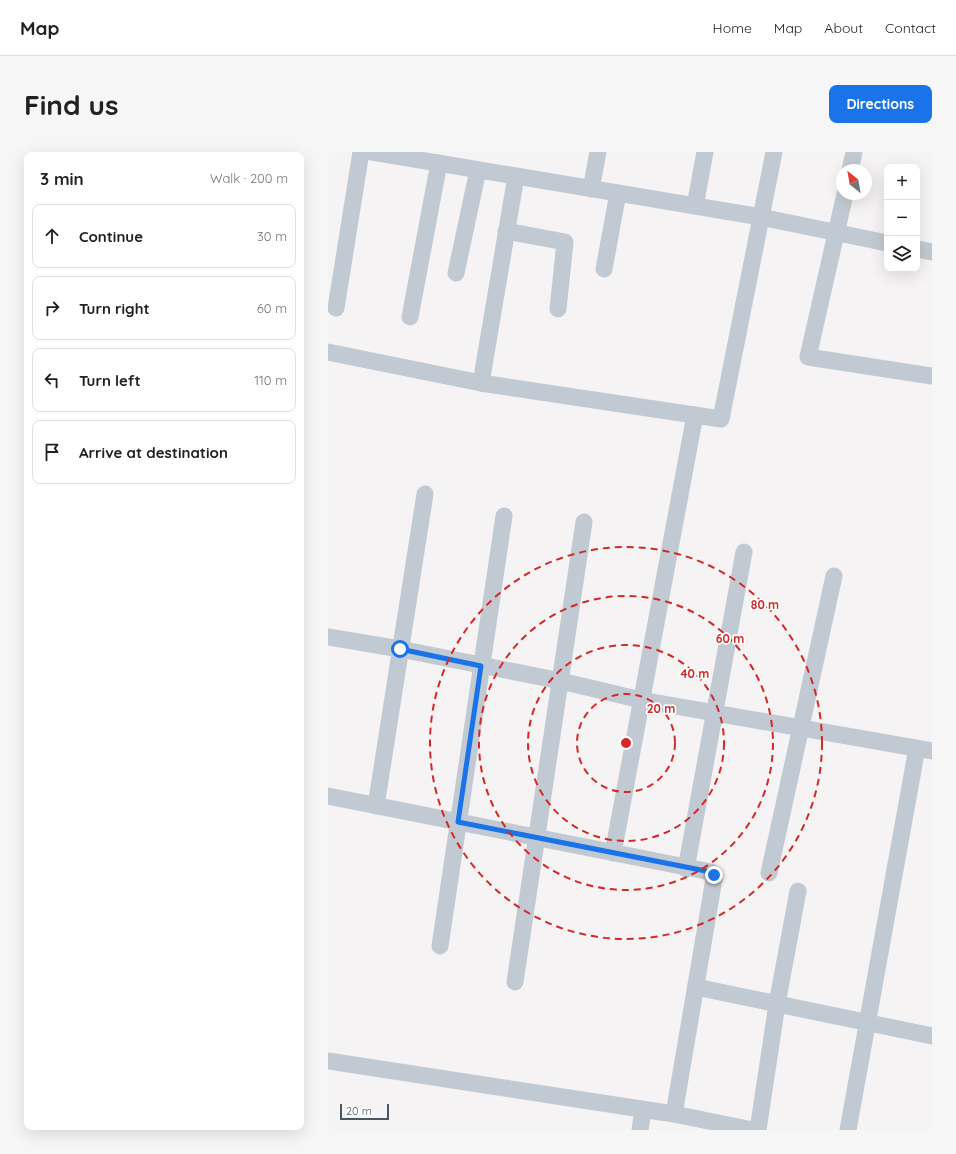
<!DOCTYPE html>
<meta charset="utf-8">
<style>
:root{--surface:#fff;--page:#f6f6f6;--text:#202124;--muted:#757577;--line:#e0e0e0;--accent:#1a73e8}
body{margin:0;font-family:Quicksand,sans-serif;background:var(--page);color:var(--text)}
.controls{position:absolute;right:12px;top:12px;display:grid;overflow:hidden;border-radius:8px;box-shadow:0 4px 16px #0002}
.controls button{width:36px;height:36px;display:grid;place-items:center;padding:0;border:0;border-bottom:1px solid var(--line);background:var(--surface);color:var(--text);font:20px sans-serif}
.compass{position:absolute;left:508px;top:12px;width:36px;height:36px;border-radius:50%;background:var(--surface);box-shadow:0 4px 16px #0002;rotate:329deg}
.scale{position:absolute;left:12px;bottom:10px;width:49px;box-sizing:border-box;padding-left:4px;border:2px solid #4a5661;border-top:0;font-size:11px;line-height:14px;white-space:nowrap;color:#4a5661;-webkit-text-stroke:3px #fff;paint-order:stroke}
.stop{position:absolute;width:12px;height:12px;margin:-9px;border:3px solid #1a73e8;border-radius:50%;background:#fff}
.stop.end{background:#1a73e8;border-color:#fff;box-shadow:0 1px 4px #0008}
.list{margin:0;padding:0;list-style:none}
h2{display:flex;justify-content:space-between;align-items:center;height:52px;margin:0;padding:0 16px;font-size:17px}
h2 small{font-size:13px;font-weight:400;color:var(--muted)}
.list li{display:grid;grid-template-columns:26px 1fr auto;gap:12px;align-items:center;box-sizing:border-box;height:64px;margin:0 8px 8px;padding:0 8px;border:1px solid var(--line);border-radius:8px}
.list b{display:block;font-size:15px;white-space:nowrap}
.list em{font-size:13px;font-style:normal;color:var(--muted)}
.icon{flex:none;width:22px;height:22px;fill:none;stroke:currentColor;stroke-width:2;stroke-linecap:round;stroke-linejoin:round}
.map{position:relative;flex:none;width:604px;height:978px;overflow:hidden;border-radius:8px}
header{display:flex;align-items:center;gap:24px;box-sizing:border-box;height:56px;padding:0 20px;background:var(--surface);border-bottom:1px solid var(--line)}
header strong{font-size:19px}
nav{display:flex;gap:22px;margin-inline-start:auto;font-size:14px}
.intro{display:flex;align-items:center;justify-content:space-between;box-sizing:border-box;height:96px;padding:0 24px}
h1{margin:0;font-size:28px}
.button{padding:10px 18px;border-radius:8px;background:var(--accent);color:#fff;font-size:14px;font-weight:700}
main{display:flex;gap:24px;padding:0 24px}
aside{flex:1;background:var(--surface);border-radius:8px;box-shadow:0 4px 16px #0002}
.map>svg:first-child{display:block}
</style>
<header>
<strong>Map</strong>
<nav><a>Home</a><a>Map</a><a>About</a><a>Contact</a></nav>
</header>
<div class="intro"><h1>Find us</h1><a class="button">Directions</a></div>
<main>
<aside>
<h2>3 min<small>Walk · 200 m</small></h2>
<ul class="list">
<li><svg class="icon" aria-label="ahead" viewBox="0 0 24 24"><path d="M12 20V5M6 11l6-6 6 6"/></svg><div><b>Continue</b></div><em>30 m</em></li>
<li><svg class="icon" aria-label="right" viewBox="0 0 24 24"><path d="M7 20v-9h11M14 6l5 5-5 5"/></svg><div><b>Turn right</b></div><em>60 m</em></li>
<li><svg class="icon" aria-label="left" viewBox="0 0 24 24"><path d="M17 20v-9H6M10 6l-5 5 5 5"/></svg><div><b>Turn left</b></div><em>110 m</em></li>
<li><svg class="icon" aria-label="arrive" viewBox="0 0 24 24"><path d="M6 21V4h12l-3 4 3 4H6"/></svg><div><b>Arrive at destination</b></div></li>
</ul>
</aside>
<div class="map">
<svg width="604" height="978" viewBox="0 0 604 978">
<rect width="100%" height="100%" fill="#f5f3f3"/>
<g fill="none" stroke-linecap="round" stroke-linejoin="round">
<!-- minor -->
<g stroke="#c1cad2" stroke-width="17">
<polyline points="44,0 433,65 559,91"/>
<polyline points="522,18 526,0"/>
<polyline points="263,37 270,0"/>
<polyline points="517,42 480,205 604,224"/>
<polyline points="367,54 377,0"/>
<polyline points="178,79 237,90 230,157"/>
<polyline points="589,97 604,100"/>
<polyline points="276,117 290,41"/>
<polyline points="128,121 150,18"/>
<polyline points="8,156 33,0"/>
<polyline points="82,165 111,11"/>
<polyline points="0,200 153,231 393,267 446,0"/>
<polyline points="153,231 188,24"/>
<polyline points="0,485 72,497 233,529 313,548 604,599"/>
<polyline points="0,644 383,720 386,727 346,962"/>
<polyline points="48,654 97,342"/>
<polyline points="285,701 367,263"/>
<polyline points="358,717 416,400"/>
<polyline points="441,721 506,424"/>
<polyline points="112,794 176,364"/>
<polyline points="187,830 256,370"/>
<polyline points="368,835 604,884"/>
<polyline points="0,909 346,962 425,978"/>
<polyline points="312,978 315,958"/>
<polyline points="430,978 449,852 470,739"/>
<polyline points="520,978 589,596"/>
</g>
</g>
<g fill="none" stroke-linecap="round" stroke-linejoin="round">
<!-- route -->
<polyline stroke="#1a73e8" stroke-width="5" points="72,497 153,514 130,670 383,720 386,723"/>
</g>
<!-- distance rings -->
<g fill="none" stroke="#d62828" stroke-width="2" stroke-dasharray="7 5">
<circle cx="298" cy="591" r="49"/>
<circle cx="298" cy="591" r="98"/>
<circle cx="298" cy="591" r="147"/>
<circle cx="298" cy="591" r="196"/>
</g>
<circle cx="298" cy="591" r="6" fill="#d62828" stroke="#fff" stroke-width="2"/>
<g font-size="12" text-anchor="middle" font-weight="bold" fill="#d62828" stroke="#fff" stroke-width="3.5" stroke-linejoin="round" paint-order="stroke">
<text x="437" y="457">80 m</text>
<text x="402" y="491">60 m</text>
<text x="367" y="526">40 m</text>
<text x="333" y="561">20 m</text>
</g>
</svg>
<div class="controls">
<button>+</button>
<button>−</button>
<button><svg class="icon" aria-label="layers" viewBox="0 0 24 24"><path d="M12 4l9 5-9 5-9-5zM3 14l9 5 9-5"/></svg></button>
</div>
<svg class="compass" viewBox="-18 -18 36 36"><path d="M0-13l5 13h-10z" fill="#e53935"/><path d="M0 13l5-13h-10z" fill="#757577"/></svg>
<div class="scale">20 m</div>
<div class="stop" style="left:72px;top:497px"></div>
<div class="stop end" style="left:386px;top:723px"></div>
</div>
</main>
